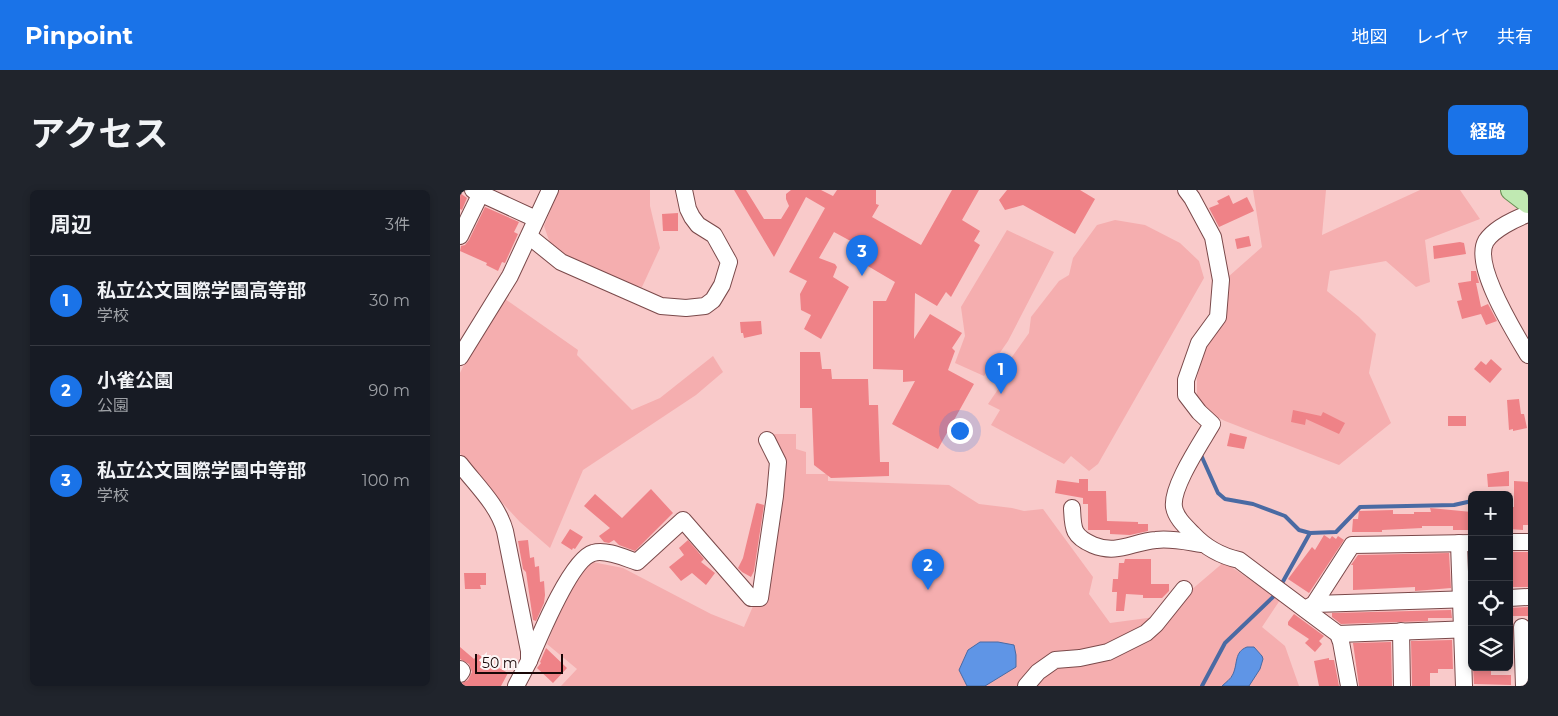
<!DOCTYPE html>
<html lang="ja">
<meta charset="utf-8">
<style>
:root{--surface:#171b24;--page:#20242c;--text:#f1f3f6;--muted:#9ea1a6;--line:#363941;--accent:#1a73e8}
body{margin:0;font-family:Montserrat,"Noto Sans JP",sans-serif;background:var(--page);color:var(--text)}
.controls{position:absolute;right:15px;bottom:15px;display:grid;overflow:hidden;border-radius:8px;box-shadow:0 2px 8px #0003}
.controls button{width:45px;height:45px;display:grid;place-items:center;padding:0;border:0;border-bottom:1px solid var(--line);background:var(--surface);color:var(--text);font:25px sans-serif}
.scale{position:absolute;left:15px;bottom:12px;width:88px;box-sizing:border-box;padding-left:5px;border:2px solid #180606;border-top:0;font-size:14px;line-height:18px;white-space:nowrap;color:#180606;-webkit-text-stroke:4px #fdf6f6;paint-order:stroke}
.you{position:absolute;left:499px;top:240px;width:18px;height:18px;margin:-12px;border:4px solid #fff;border-radius:50%;background:#1a73e8;box-shadow:0 0 0 8px #1a73e833}
.badge{display:grid;place-items:center;width:32px;height:32px;border-radius:50%;background:var(--accent);color:#fff;font-size:16px;font-weight:700}
.pin{position:absolute;translate:-50% -41px;filter:drop-shadow(0 1px 2px #0008)}
.pin::after{content:'';position:absolute;top:26px;width:18px;height:15px;background:inherit;clip-path:polygon(0 0,100% 0,50% 100%)}
.list{margin:0;padding:0;list-style:none}
h2{display:flex;justify-content:space-between;align-items:center;height:65px;margin:0;padding:0 20px;font-size:21px}
h2 small{font-size:16px;font-weight:400;color:var(--muted)}
.list li{display:grid;grid-template-columns:32px 1fr auto;gap:15px;align-items:center;box-sizing:border-box;height:90px;padding:0 20px;border-top:1px solid var(--line)}
.list b{display:block;font-size:19px;white-space:nowrap}
.list p{margin:0;font-size:16px;white-space:nowrap;color:var(--muted)}
.list em{font-size:16px;font-style:normal;color:var(--muted)}
.icon{flex:none;width:28px;height:28px;fill:none;stroke:currentColor;stroke-width:2;stroke-linecap:round;stroke-linejoin:round}
.map{position:relative;flex:none;width:1068px;height:496px;overflow:hidden;border-radius:8px}
header{display:flex;align-items:center;gap:30px;box-sizing:border-box;height:70px;padding:0 25px;background:var(--accent);color:#fff}
header strong{font-size:24px}
nav{display:flex;gap:28px;margin-inline-start:auto;font-size:18px}
.intro{display:flex;align-items:center;justify-content:space-between;box-sizing:border-box;height:120px;padding:0 30px}
h1{margin:0;font-size:35px}
.button{padding:12px 22px;border-radius:8px;background:var(--accent);color:#fff;font-size:18px;font-weight:700}
main{display:flex;gap:30px;padding:0 30px}
aside{flex:1;background:var(--surface);border-radius:8px;box-shadow:0 2px 8px #0003}
.map>svg:first-child{display:block}
</style>
<header>
<strong>Pinpoint</strong>
<nav><a>地図</a><a>レイヤ</a><a>共有</a></nav>
</header>
<div class="intro"><h1>アクセス</h1><a class="button">経路</a></div>
<main>
<aside>
<h2>周辺<small>3件</small></h2>
<ul class="list">
<li><span class="badge">1</span><div><b>私立公文国際学園高等部</b><p>学校</p></div><em>30 m</em></li>
<li><span class="badge">2</span><div><b>小雀公園</b><p>公園</p></div><em>90 m</em></li>
<li><span class="badge">3</span><div><b>私立公文国際学園中等部</b><p>学校</p></div><em>100 m</em></li>
</ul>
</aside>
<div class="map">
<svg width="1068" height="496" viewBox="0 0 1068 496">
<rect width="100%" height="100%" fill="#f9caca"/>
<!-- green -->
<g fill="#f5aeaf">
<polygon points="99,0 190,0 190,16 200,58 182,97 157,92 92,59 84,36"/>
<polygon points="793,0 866,0 862,45 960,0 1000,0 1020,29 965,50 970,92 956,97 926,71 870,81 867,101 899,127 916,144 909,183 931,233 879,275 765,231 737,217 737,188 752,123 768,87 802,57"/>
<polygon points="655,30 685,35 720,53 739,71 744,88 638,274 629,281 611,266 604,274 531,235 540,220 528,214 543,192 544,178 569,143 571,127 599,91 609,85 613,68 637,35"/>
<polygon points="547,40 594,62 548,151 524,186 495,173 505,146 501,117"/>
<polygon points="45,109 118,160 117,165 172,220 200,208 253,166 263,182 236,205 123,280 90,358 60,332 10,278 0,263 0,183 13,156"/>
<polygon points="313,244 336,244 336,259 346,262 346,284 368,284 368,291 489,295 519,314 552,318 564,321 583,319 633,387 629,404 650,433 710,425 730,401 764,372 820,410 802,437 825,456 839,496 101,496 117,479 87,454 109,398 132,372 163,378 251,424 284,437 310,377 325,273"/>
</g>
<!-- water -->
<g fill="#5f95e6" stroke="#4a6aa3">
<polygon points="520,452 538,452 554,455 556,465 556,477 525,496 507,496 499,480 508,460"/>
<path d="M 787,457 L 794,457 L 802,466 L 803,469 L 800,479 L 789,496 L 762,496 C 766,492 771,489 773,484 C 778,473 774,462 787,457 Z"/>
</g>
<g fill="none" stroke-linecap="round" stroke-linejoin="round">
<!-- stream -->
<g stroke="#4a6aa3" stroke-width="4">
<polyline points="741,265 758,303 765,309 793,314 825,326 839,340 850,343 876,342 900,317 994,315 1012,311"/>
<polyline points="821,395 850,343"/>
<polyline points="742,496 765,453 814,406"/>
</g>
</g>
<!-- building -->
<g fill="#ef8287">
<polygon points="274,0 286,0 304,29 321,29 329,16 326,9 326,4 331,0 361,0 373,6 377,0 416,0 416,14 419,15 412,27 461,55 492,0 519,0 502,30 520,41 514,51 520,55 491,107 486,102 477,116 455,103 454,149 470,124 502,143 492,158 495,161 488,180 514,194 478,259 432,234 455,191 443,192 443,180 413,179 413,111 426,111 435,92 401,72 409,61 374,42 359,68 375,74 377,77 373,87 389,97 361,149 344,139 351,125 341,120 340,104 347,91 329,82 365,18 346,7 314,67"/>
<polygon points="547,0 620,0 635,9 615,44 563,15 545,20 539,10"/>
<polygon points="0,3 7,8 2,20 0,19"/>
<polygon points="769,5 773,14 787,7 794,21 759,37 749,18 759,14 757,11"/>
<polygon points="25,17 59,32 54,42 58,44 45,73 42,72 38,81 26,75 27,73 0,61 1,56 5,55 9,50"/>
<polygon points="218,23 218,41 203,41 202,24"/>
<polygon points="789,46 791,56 777,59 775,49"/>
<polygon points="1000,52 1004,53 1006,64 974,69 973,56"/>
<polygon points="1011,81 1016,81 1019,93 1016,93 1021,117 1028,114 1037,131 1026,135 1021,124 1002,129 997,111 1002,110 998,93 1011,91"/>
<polygon points="301,131 302,144 284,148 283,143 281,143 280,132"/>
<polygon points="340,162 360,162 362,179 371,179 372,189 408,189 409,215 418,215 420,272 429,272 429,286 371,288 354,275 352,218 340,218"/>
<polygon points="1031,169 1042,179 1030,193 1014,179 1021,171 1026,175"/>
<polygon points="1059,209 1061,224 1064,224 1067,238 1053,241 1053,239 1049,240 1047,210"/>
<polygon points="833,220 861,226 863,222 885,233 879,244 846,229 845,235 831,232"/>
<rect x="988" y="226" width="18" height="10"/>
<polygon points="770,243 787,247 784,259 767,256"/>
<polygon points="1049,281 1049,296 1028,297 1027,284"/>
<polygon points="619,289 628,289 628,301 646,301 647,331 678,332 678,334 688,334 688,341 670,345 650,344 650,340 628,340 628,314 623,314 623,308 595,303 597,290 619,293"/>
<polygon points="1054,291 1068,292 1068,335 1063,335 1063,340 1049,339 1049,317 1054,317"/>
<polygon points="191,299 213,323 175,361 159,355 154,350 149,353 144,352 139,346 150,338 124,316 135,304 162,328"/>
<polygon points="297,313 304,315 294,381 291,387 282,382 278,378 283,368 296,314"/>
<polygon points="970,318 1012,322 1012,340 993,340 993,336 962,336 962,338 922,340 922,342 892,342 893,329 898,329 899,321 933,320 933,324 954,324 954,322 971,322"/>
<polygon points="110,339 123,347 115,359 113,358 112,360 101,353"/>
<polygon points="864,345 870,349 872,346 876,349 878,346 884,350 849,403 828,389 852,357 855,360"/>
<polygon points="68,350 70,368 74,367 75,377 79,376 80,392 84,391 85,405 84,413 76,431 73,430 66,382 63,379 58,351"/>
<polygon points="228,350 244,369 241,372 255,383 246,395 232,383 221,391 209,377 224,365 219,358"/>
<rect x="1049" y="362" width="19" height="35"/>
<polygon points="989,363 991,398 955,401 955,397 893,400 893,375 891,375 898,365"/>
<polygon points="1009,363 1012,363 1012,398 1011,398"/>
<polygon points="665,369 691,369 691,394 709,394 709,401 702,408 683,408 683,405 666,404 664,421 656,421 657,402 652,402 653,389 658,389 659,373 664,373"/>
<polygon points="4,383 26,383 26,395 20,395 21,399 5,399"/>
<polygon points="1068,417 1068,426 1049,426 1049,418"/>
<polygon points="991,420 992,428 968,428 968,431 881,434 872,427 872,423"/>
<polygon points="834,424 864,446 859,451 862,454 855,462 845,453 849,449 828,435 828,432"/>
<polygon points="992,450 993,479 978,479 978,483 970,483 970,496 952,496 951,451"/>
<polygon points="931,452 932,496 899,496 893,453"/>
<polygon points="0,457 14,469 18,464 38,479 39,478 48,483 41,496 0,496 0,494 8,490 12,482 9,474 0,469"/>
<polygon points="86,458 107,478 93,493 77,478 81,473 80,472"/>
<polygon points="869,468 869,470 874,470 879,496 859,496 854,471"/>
<polygon points="1013,477 1031,477 1031,485 1051,485 1051,495 1014,494"/>
</g>
<g fill="none" stroke-linecap="round" stroke-linejoin="round">
<defs>
<g id="minor">
<polyline points="13,0 76,29"/>
<path d="M 726,0 L 732,8 L 753,47 L 761,90 L 758,127 L 739,153 L 726,190 L 726,205 L 739,222 L 752,234 C 741,253 711,297 714,317 C 716,328 725,336 733,344 C 746,358 761,366 779,370 L 878,444 L 881,452 L 889,496"/>
<path d="M 1068,24 C 1055,29 1034,39 1026,51 C 1012,75 1055,143 1068,165"/>
<polyline points="0,46 21,3"/>
<polyline points="70,47 101,72 201,116 226,118 245,116 253,110 262,95 269,72 254,45 238,35 232,27 228,19 224,0"/>
<polyline points="0,167 50,86 90,0"/>
<path d="M 0,274 C 16,295 38,315 45,341 L 69,461 L 69,471 L 56,496"/>
<path d="M 612,318 C 613,338 612,346 633,355 C 657,365 672,352 696,350 C 711,348 728,352 742,354"/>
<polyline points="1049,352 1068,352"/>
<polyline points="999,353 1004,496"/>
<polyline points="1049,408 1068,407"/>
<polyline points="854,414 1012,409"/>
<polyline points="845,419 854,414 892,355 1012,353"/>
<polyline points="1062,437 1064,496"/>
<polyline points="941,441 942,496"/>
<polyline points="878,444 1012,439"/>
<path d="M 69,471 C 78,450 111,369 133,363 C 146,359 165,368 177,372 L 223,330 L 291,408 L 300,408 L 315,306 L 318,272 L 307,250"/>
<polyline points="0,479 2,481 0,484"/>
<polyline points="566,496 578,482 595,470 620,468 648,462 686,443 696,434 724,399"/>
</g>
<polyline id="major" points="1051,0 1068,13"/>
</defs>
<!-- minor casing -->
<use href="#minor" stroke="#7a494a" stroke-width="18"/>
<!-- major casing -->
<use href="#major" stroke="#6a9055" stroke-width="22"/>
<!-- minor -->
<use href="#minor" stroke="#fff" stroke-width="16"/>
<!-- major -->
<use href="#major" stroke="#c0e9b2" stroke-width="20"/>
</g>
</svg>
<div class="controls">
<button>+</button>
<button>−</button>
<button><svg class="icon" aria-label="locate" viewBox="0 0 24 24"><circle cx="12" cy="12" r="6"/><path d="M12 2v4M12 18v4M2 12h4M18 12h4"/></svg></button>
<button><svg class="icon" aria-label="layers" viewBox="0 0 24 24"><path d="M12 4l9 5-9 5-9-5zM3 14l9 5 9-5"/></svg></button>
</div>
<div class="scale">50 m</div>
<div class="you"></div>
<div class="pin badge" style="left:541px;top:204px">1</div>
<div class="pin badge" style="left:468px;top:400px">2</div>
<div class="pin badge" style="left:402px;top:86px">3</div>
</div>
</main>
